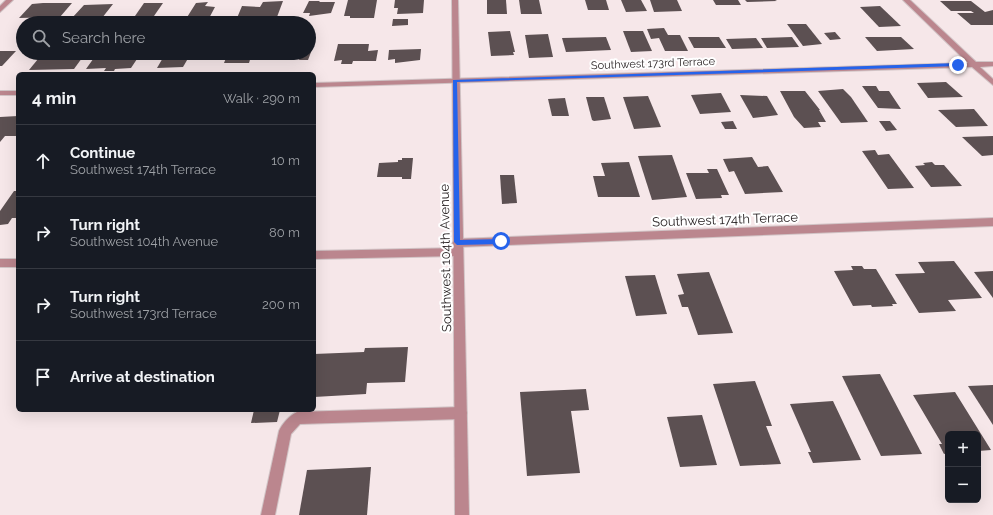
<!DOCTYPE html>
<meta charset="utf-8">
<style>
:root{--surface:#171b24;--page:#242831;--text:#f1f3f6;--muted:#9ea1a6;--line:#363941}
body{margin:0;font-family:Raleway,sans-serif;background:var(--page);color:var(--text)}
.controls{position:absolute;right:12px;bottom:12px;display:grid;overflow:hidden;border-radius:6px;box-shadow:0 4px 16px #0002}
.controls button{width:36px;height:36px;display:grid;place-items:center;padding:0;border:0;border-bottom:1px solid var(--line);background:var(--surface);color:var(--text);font:20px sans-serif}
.stop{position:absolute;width:12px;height:12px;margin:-9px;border:3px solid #2563eb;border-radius:50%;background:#fff}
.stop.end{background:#2563eb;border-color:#fff;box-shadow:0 1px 4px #0008}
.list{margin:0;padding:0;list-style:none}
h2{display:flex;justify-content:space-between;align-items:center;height:52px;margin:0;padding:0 16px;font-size:17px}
h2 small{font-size:13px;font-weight:400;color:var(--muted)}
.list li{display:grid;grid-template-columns:26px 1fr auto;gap:12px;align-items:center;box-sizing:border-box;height:72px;padding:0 16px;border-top:1px solid var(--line)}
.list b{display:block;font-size:15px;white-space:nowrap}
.list p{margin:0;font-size:13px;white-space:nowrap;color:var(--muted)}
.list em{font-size:13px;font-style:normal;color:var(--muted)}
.icon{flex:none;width:22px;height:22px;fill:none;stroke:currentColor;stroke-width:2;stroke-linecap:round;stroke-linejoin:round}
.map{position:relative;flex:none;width:993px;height:515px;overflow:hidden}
.search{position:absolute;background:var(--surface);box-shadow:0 4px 16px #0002;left:16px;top:16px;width:300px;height:44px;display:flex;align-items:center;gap:10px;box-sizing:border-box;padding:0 14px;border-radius:22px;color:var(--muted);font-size:15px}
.panel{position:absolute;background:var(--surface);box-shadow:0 4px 16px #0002;left:16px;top:72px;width:300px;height:340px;border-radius:6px}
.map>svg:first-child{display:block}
</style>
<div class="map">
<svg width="993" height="515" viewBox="0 0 993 515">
<rect width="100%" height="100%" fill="#f6e7e9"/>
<!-- building -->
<g fill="#5c5052">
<polygon points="348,0 377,0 374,18 350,18 350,16 344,16"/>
<polygon points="395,0 424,0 423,13 397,14 398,8 394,8"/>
<polygon points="487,0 506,0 507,14 487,14"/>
<polygon points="519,0 539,0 542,14 521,14"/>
<polygon points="585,0 606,0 609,10 588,10"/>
<polygon points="621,0 641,0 647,11 626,12"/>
<polygon points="650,0 677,0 682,11 654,12"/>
<polygon points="713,0 738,0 741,5 716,5"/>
<polygon points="745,0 775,0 777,1 747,2"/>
<polygon points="283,1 277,17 264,17 263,20 248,21 249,17 237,18 242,6 260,7 263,2"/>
<polygon points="309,1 320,1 319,2 335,2 331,13 309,16 310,13 303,13"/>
<polygon points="940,1 971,1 985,12 993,10 993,25 971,25 957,13 974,13 971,11 951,11"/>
<polygon points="208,2 205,6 215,7 207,22 184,22 196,3"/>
<polygon points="43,3 72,3 60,17 19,18 32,4"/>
<polygon points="144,3 163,3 154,16 135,16"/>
<polygon points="113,4 102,18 93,18 90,22 79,22 82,18 72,18 84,5"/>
<polygon points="880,6 901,26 879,27 860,7"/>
<polygon points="393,19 408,19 408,25 392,26"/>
<polygon points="787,24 806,24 822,44 803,46"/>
<polygon points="664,28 668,35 680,35 688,51 665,51 659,38 651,39 647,29"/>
<polygon points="510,31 515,52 513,52 514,55 491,56 488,32"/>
<polygon points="623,31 643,31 652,51 631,52"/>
<polygon points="835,32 841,39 830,40 824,33"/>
<polygon points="548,34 553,57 529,58 525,35"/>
<polygon points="606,37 611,50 566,52 562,38"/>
<polygon points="688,37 719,37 726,48 694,48"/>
<polygon points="792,37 799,47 767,48 761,38"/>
<polygon points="865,37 901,37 914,49 877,51"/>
<polygon points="756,38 763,48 732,49 726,39"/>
<polygon points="338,44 369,44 368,51 378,50 376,61 353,61 352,64 341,64 342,60 334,61"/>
<polygon points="309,47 313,47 308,60 299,60 300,57 294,57 293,60 284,60 285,58 279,58 280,53 309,53"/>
<polygon points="421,49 420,60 395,63 395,59 388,60 389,50"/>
<polygon points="0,51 16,51 2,66 0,66"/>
<polygon points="127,53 141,53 131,68 115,69 114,71 104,71 106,68 86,69 96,55 126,55"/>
<polygon points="228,53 252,53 249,63 224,63"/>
<polygon points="190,55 183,67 157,68 164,56"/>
<polygon points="82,58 74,69 29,70 38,59"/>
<polygon points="946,82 963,97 928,98 917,83"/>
<polygon points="862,86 876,86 879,91 889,91 901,109 878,108"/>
<polygon points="843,89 851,97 868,122 841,123 818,91"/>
<polygon points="780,91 805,91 820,110 819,110 826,122 818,122 821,127 804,128 794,117"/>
<polygon points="721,93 731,112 700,114 691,95"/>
<polygon points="740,95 767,96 778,115 753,118"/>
<polygon points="648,96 661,127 634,129 623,97"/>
<polygon points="586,97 604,97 611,119 594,121 592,120"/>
<polygon points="565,98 569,116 552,116 548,99"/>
<polygon points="974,109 988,126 956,127 938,110"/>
<polygon points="18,116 18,136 5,136 0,142 0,117"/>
<polygon points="733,121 737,129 725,129 721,122"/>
<polygon points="879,121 890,121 897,130 886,131"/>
<polygon points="993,136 993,155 982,156 962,137"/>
<polygon points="875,150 878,155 889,154 914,188 888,189 862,151"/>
<polygon points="672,155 687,197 652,200 638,156"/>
<polygon points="752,157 758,167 768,166 783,192 745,194 734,171 729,172 723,159"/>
<polygon points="402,158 413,158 411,179 402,179 402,177 377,177 379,163 398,162 398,160 402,160"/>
<polygon points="629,162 640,197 598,197 593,176 605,176 601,163"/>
<polygon points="932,162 935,165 944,165 962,186 931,187 915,166 925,165 923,163"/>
<polygon points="707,169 717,169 729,195 721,195 722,198 696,199 686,173 709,173"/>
<polygon points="500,175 514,175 517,203 502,204"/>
<polygon points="14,191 18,191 18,218 12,218 8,224 0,225 0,211"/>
<polygon points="954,261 982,298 948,300 956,311 919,313 895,274 925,273 918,262"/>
<polygon points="851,266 862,266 864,269 876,269 897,304 892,304 893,306 872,307 871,305 853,306 834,271 853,270"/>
<polygon points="993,271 993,298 974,272"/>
<polygon points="709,272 733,333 698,335 688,307 682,307 678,295 684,294 677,274"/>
<polygon points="655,275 667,314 636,316 625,276"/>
<polygon points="408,347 405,382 367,383 366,394 314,397 314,354 364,352 365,348"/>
<polygon points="880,374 922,454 881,456 842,376"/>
<polygon points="755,381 772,426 766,426 781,464 740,466 713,384"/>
<polygon points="993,385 993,425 968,386"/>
<polygon points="586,389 589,410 571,411 580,473 527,476 520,392"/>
<polygon points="955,392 991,450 978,451 978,434 948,434 948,453 944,454 939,444 942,444 913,395"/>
<polygon points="833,401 861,460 813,463 808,452 811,452 790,404"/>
<polygon points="254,410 280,410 277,422 251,423"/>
<polygon points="702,415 717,465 680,467 667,417"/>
<polygon points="371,467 367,515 299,515 307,470"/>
</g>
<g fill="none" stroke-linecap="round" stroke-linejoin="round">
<defs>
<path id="service" d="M 461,407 L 465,409 L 467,413 L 465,417 L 461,419 L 300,424 L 291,434 L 275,515 L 261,515 L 279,431 C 282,424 290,415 297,412 Z"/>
<g id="minor">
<polygon points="6,0 13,0 0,12 0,6"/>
<polygon points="903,0 910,0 976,62 993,62 993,66 980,67 993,79 993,85 972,67 314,87 314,83 968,63"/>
<rect x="0" y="91" width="18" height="4"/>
<polygon points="993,218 993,226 457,247 452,243 457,239"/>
<polygon points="457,248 461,249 462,252 461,255 457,256 314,259 314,251"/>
<rect x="0" y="259" width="18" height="8"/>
</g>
<polygon id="tertiary" points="452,0 458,0 469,515 455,515"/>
</defs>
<!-- service casing -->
<use href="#service" stroke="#d1c4c6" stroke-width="2"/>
<!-- minor casing -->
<use href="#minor" stroke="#d1c4c6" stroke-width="2"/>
<!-- tertiary casing -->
<use href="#tertiary" stroke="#d1c4c6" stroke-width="2"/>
<!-- service -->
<use href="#service" fill="#bb868e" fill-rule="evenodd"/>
<!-- minor -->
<use href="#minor" fill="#bb868e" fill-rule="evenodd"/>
<!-- tertiary -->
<use href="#tertiary" fill="#bb868e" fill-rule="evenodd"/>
</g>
<!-- route -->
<polygon fill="#2563eb" points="958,63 959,66 457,82 460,240 501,239 505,241 501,244 457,245 454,242 453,80"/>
<g text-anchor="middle" stroke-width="4" stroke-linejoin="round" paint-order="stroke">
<!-- far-street labels -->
<g font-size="11" fill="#2b2526" stroke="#fff">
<text transform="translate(653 63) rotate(-2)" y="4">Southwest 173rd Terrace</text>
</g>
<!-- street labels -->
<g font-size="13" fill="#2b2526" stroke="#fff">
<text transform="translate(725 219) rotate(-2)" y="5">Southwest 174th Terrace</text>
<text transform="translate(445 258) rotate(-91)" y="5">Southwest 104th Avenue</text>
</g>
</g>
</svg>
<div class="controls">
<button>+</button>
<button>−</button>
</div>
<div class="stop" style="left:501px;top:241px"></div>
<div class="stop end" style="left:958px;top:65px"></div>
<div class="search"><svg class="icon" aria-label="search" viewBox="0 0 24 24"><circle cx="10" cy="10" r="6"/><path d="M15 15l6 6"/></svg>Search here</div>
<section class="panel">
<h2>4 min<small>Walk · 290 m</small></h2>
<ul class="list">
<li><svg class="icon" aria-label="ahead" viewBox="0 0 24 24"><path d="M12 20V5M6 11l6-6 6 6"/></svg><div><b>Continue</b><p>Southwest 174th Terrace</p></div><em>10 m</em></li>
<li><svg class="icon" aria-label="right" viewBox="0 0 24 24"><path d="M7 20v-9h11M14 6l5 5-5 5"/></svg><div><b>Turn right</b><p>Southwest 104th Avenue</p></div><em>80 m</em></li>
<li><svg class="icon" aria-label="right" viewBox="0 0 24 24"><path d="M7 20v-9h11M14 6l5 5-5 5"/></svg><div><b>Turn right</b><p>Southwest 173rd Terrace</p></div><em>200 m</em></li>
<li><svg class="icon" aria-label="arrive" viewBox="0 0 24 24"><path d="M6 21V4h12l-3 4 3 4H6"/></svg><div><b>Arrive at destination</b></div></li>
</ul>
</section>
</div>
